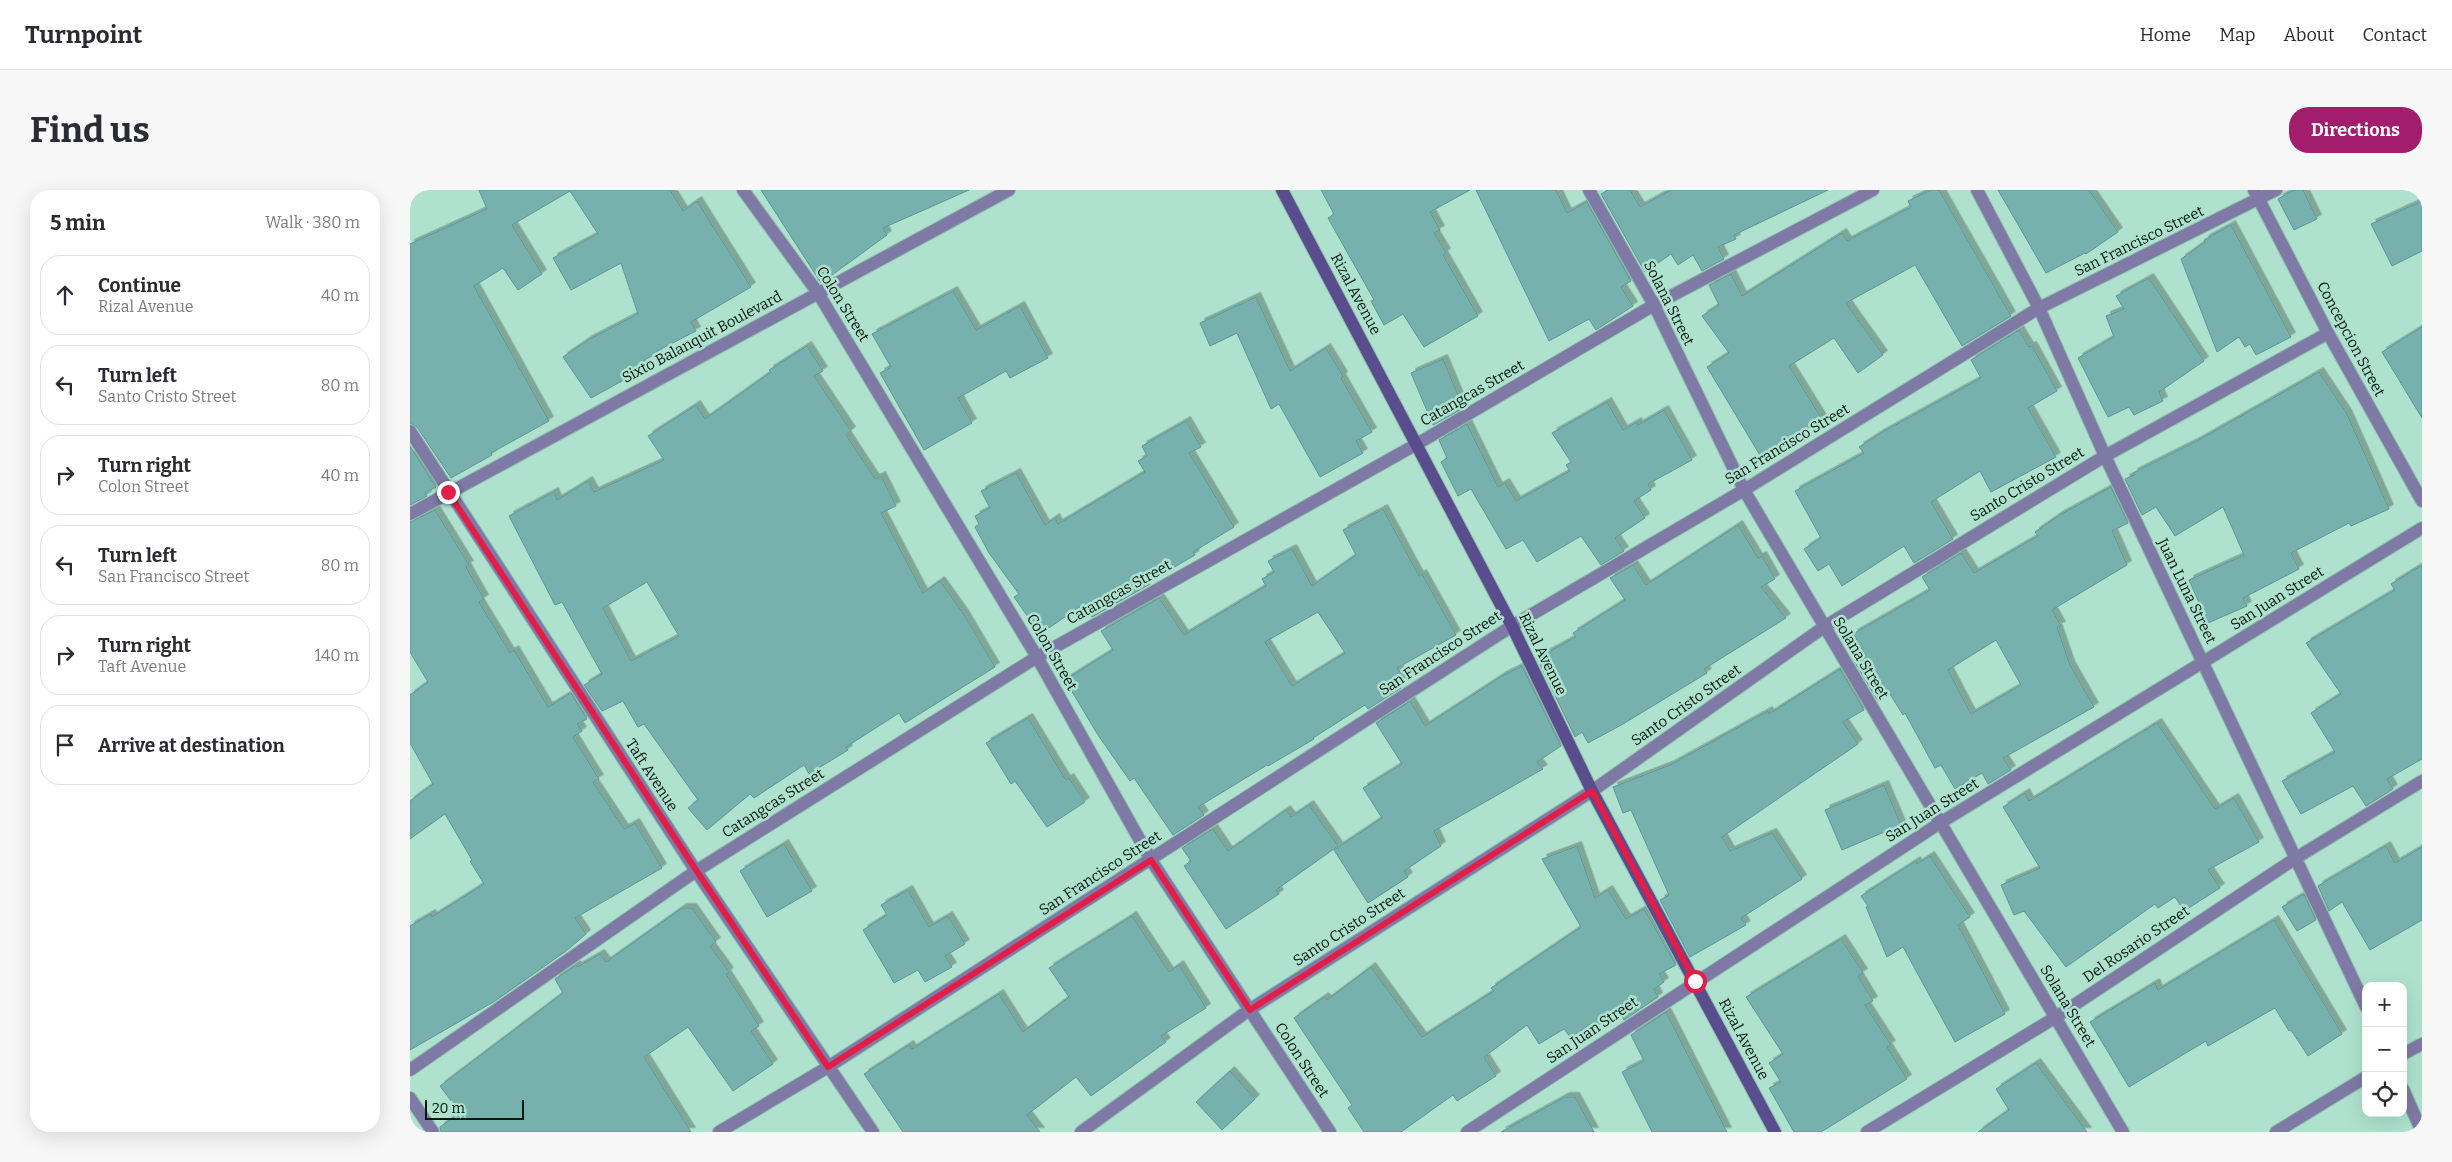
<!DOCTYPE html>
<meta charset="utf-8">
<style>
:root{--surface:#fff;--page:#f7f7f7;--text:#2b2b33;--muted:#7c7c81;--line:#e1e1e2;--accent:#a21e6c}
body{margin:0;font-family:Bitter,serif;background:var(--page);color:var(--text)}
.controls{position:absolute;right:15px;bottom:15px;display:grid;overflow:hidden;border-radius:10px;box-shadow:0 5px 20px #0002}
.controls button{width:45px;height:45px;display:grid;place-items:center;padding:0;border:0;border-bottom:1px solid var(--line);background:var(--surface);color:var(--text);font:25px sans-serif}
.scale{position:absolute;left:15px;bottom:12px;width:99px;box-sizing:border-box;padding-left:5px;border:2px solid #03160f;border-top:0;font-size:14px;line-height:18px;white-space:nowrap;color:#03160f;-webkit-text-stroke:4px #aee2cf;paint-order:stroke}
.stop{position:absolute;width:15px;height:15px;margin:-11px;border:4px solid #e11d48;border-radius:50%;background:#fff}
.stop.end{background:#e11d48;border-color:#fff;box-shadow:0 1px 5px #0008}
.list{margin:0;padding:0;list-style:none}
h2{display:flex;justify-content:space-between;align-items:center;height:65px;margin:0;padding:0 20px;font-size:21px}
h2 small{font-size:16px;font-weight:400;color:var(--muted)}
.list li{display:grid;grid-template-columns:32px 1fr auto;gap:15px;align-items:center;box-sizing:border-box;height:80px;margin:0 10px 10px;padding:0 10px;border:1px solid var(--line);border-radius:20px}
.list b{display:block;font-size:19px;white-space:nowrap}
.list p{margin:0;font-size:16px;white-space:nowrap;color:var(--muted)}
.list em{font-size:16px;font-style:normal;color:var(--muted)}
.icon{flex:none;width:28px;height:28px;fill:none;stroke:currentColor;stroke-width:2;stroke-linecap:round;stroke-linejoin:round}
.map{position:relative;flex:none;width:2012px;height:942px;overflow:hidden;border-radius:20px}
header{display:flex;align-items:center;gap:30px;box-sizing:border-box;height:70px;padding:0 25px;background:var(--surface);border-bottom:1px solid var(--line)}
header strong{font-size:24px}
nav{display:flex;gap:28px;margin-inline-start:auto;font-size:18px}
.intro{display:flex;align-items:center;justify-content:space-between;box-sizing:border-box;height:120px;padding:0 30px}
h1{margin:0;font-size:35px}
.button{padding:12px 22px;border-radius:20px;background:var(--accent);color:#fff;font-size:18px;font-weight:700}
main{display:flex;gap:30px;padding:0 30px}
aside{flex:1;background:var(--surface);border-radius:20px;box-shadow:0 5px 20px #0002}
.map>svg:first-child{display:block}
</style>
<header>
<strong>Turnpoint</strong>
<nav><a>Home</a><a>Map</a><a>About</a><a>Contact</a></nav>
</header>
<div class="intro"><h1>Find us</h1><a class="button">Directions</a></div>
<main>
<aside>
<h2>5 min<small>Walk · 380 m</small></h2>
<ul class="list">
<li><svg class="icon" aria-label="ahead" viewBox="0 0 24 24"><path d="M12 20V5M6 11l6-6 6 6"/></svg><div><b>Continue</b><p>Rizal Avenue</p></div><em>40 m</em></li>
<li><svg class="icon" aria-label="left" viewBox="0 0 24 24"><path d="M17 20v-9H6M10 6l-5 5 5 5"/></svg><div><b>Turn left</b><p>Santo Cristo Street</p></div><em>80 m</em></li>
<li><svg class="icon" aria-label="right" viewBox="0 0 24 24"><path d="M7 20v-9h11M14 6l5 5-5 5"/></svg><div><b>Turn right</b><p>Colon Street</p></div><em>40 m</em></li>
<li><svg class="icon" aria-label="left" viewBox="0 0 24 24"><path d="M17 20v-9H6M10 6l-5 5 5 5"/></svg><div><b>Turn left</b><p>San Francisco Street</p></div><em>80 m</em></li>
<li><svg class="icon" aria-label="right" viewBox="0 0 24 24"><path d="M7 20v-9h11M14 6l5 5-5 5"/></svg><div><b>Turn right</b><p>Taft Avenue</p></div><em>140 m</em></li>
<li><svg class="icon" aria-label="arrive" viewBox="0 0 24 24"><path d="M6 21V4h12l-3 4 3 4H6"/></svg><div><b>Arrive at destination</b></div></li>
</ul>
</aside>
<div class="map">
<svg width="2012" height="942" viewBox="0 0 2012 942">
<defs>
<filter id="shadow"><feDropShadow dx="4.5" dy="-4.5" stdDeviation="0" flood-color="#0004"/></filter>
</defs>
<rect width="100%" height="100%" fill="#aee2cf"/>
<!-- building -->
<g fill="#77b1ad" stroke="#5d9692" fill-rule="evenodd" filter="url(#shadow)">
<polygon points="69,0 260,0 273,21 287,11 341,97 281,132 286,141 247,161 248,163 230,172 234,179 181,208 153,167 178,150 228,124 211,73 161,100 143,68 188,44 160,1 102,35 132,84 108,100 93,78 64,96 139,231 81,263 82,265 41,288 7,237 0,233 0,54 77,19"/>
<polygon points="351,0 559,0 473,38 477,45 411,93"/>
<polygon points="911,0 1060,0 1020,22 1030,40 1024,43 1036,63 1033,65 1068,126 1014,157 993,124 974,135 961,111 964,110 918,28 924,24"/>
<polygon points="1066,0 1146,0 1157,23 1177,12 1221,91 1211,97 1223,116 1186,140 1179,129 1139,151"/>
<polygon points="1198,0 1220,0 1230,17 1261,0 1418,0 1324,45 1326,49 1308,57 1314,69 1292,81 1283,65 1268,75 1261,64 1235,82 1191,4"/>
<polygon points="1521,0 1529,0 1601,126 1552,156 1505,75 1436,113 1473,165 1448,183 1424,148 1379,176 1412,229 1351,267 1297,177 1319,163 1292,126 1309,115 1299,95 1321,84 1332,106 1432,43 1437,51 1501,17 1498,11"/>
<polygon points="1588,0 1679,0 1708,42 1676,64 1675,63 1636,83"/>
<polygon points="1884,0 1893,0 1907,29 1884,40 1868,9"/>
<polygon points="2012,11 2012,61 1982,76 1961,34"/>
<polygon points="1821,35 1881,147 1846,165 1840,154 1835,157 1829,147 1807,162 1771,69 1795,52 1794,50"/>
<polygon points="1739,88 1794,171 1749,202 1753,211 1724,225 1719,217 1698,227 1668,168 1704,147 1696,126 1714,119 1706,106"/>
<polygon points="543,101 566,140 610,116 638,168 600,188 596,181 548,208 562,233 514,260 470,183 481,177 462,144"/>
<polygon points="846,107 880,181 916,158 933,186 931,188 962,242 946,251 953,263 910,287 869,214 861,219 827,143 800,156 790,133"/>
<polygon points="2012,137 2012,228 1972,162"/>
<polygon points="1609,140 1619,157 1622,156 1647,201 1618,218 1646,267 1581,302 1570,281 1521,312 1543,349 1504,373 1494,356 1432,396 1419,374 1408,381 1394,359 1411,348 1385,301 1454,263 1449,257 1471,243 1571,188 1561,170"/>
<path d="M 397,156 L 413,181 L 404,186 L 441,241 L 436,245 L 465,289 L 471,286 L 486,316 L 471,323 L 513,403 L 530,391 L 553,423 L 585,477 L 495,533 L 489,523 L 436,557 L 438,560 L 399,584 L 394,575 L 344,608 L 340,604 L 297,640 L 278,618 L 288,610 L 234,534 L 228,537 L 213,511 L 192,521 L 174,495 L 192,484 L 152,412 L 145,415 L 99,326 L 144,302 L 147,310 L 178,291 L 184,302 L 254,270 L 238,246 L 286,215 L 295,229 L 361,182 L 359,180 ZM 237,392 L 269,446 L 221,471 L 193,418 Z"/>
<polygon points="1033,169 1051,212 1047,213 1050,220 1023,235 1001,183"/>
<polygon points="1909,182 1937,224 1979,319 1941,336 1939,333 1881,363 1889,379 1833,408 1837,416 1798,433 1779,390 1834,365 1813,317 1765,346 1746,317 1732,325 1715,289 1724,285 1723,283 1787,251"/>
<polygon points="1197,212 1213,240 1227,232 1228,235 1254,220 1282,270 1238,294 1241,300 1224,311 1235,328 1205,348 1214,361 1191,375 1171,346 1127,372 1113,350 1096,359 1061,299 1048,306 1031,272 1037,268 1029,250 1057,234 1088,297 1095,293 1106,311 1160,281 1156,275 1161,272 1142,243"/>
<polygon points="776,231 791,257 779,263 824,337 783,362 785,365 739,392 740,394 682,427 674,414 630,444 604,407 609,404 579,363 565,337 569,334 565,326 580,318 571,301 606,283 635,335 645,328 648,334 735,282 728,271 737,266 732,256"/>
<polygon points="0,256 26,297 15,303 17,306 0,315"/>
<path d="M 1701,297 L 1718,333 L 1702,341 L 1717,375 L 1642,420 L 1651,436 L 1647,437 L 1660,475 L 1684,517 L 1593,568 L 1601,580 L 1578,594 L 1572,583 L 1545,599 L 1531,575 L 1525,578 L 1495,523 L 1493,525 L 1480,504 L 1468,511 L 1444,471 L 1455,464 L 1443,444 L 1520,400 L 1512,387 L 1551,363 L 1564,383 L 1628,346 L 1625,342 L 1648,326 ZM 1586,450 L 1611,495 L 1561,524 L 1538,480 Z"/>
<path d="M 973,319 L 1009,386 L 1012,384 L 1046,445 L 987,478 L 995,489 L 989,493 L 991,498 L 958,519 L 955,515 L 903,548 L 904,549 L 858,576 L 857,575 L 788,617 L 794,625 L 763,645 L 724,588 L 720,591 L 688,545 L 655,490 L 703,460 L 691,441 L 749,408 L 774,445 L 856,396 L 852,389 L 864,382 L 858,371 L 882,359 L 902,396 L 946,365 L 933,340 ZM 908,422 L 935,463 L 882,496 L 855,452 Z"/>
<polygon points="25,320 59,375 56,377 74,409 69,412 100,463 104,460 138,517 161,503 177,529 167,534 172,541 163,547 189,589 183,592 214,639 225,633 252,678 165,728 176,744 156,761 85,811 0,860 0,736 21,724 22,727 74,694 60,671 62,670 35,624 0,649 0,611 23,594 0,553 0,505 18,492 0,462 0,332"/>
<polygon points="1328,335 1348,368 1352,366 1365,389 1351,397 1376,428 1294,479 1297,483 1213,534 1178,553 1172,542 1165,547 1127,468 1166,447 1163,443 1215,410 1200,388 1223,375 1236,395"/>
<polygon points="2012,375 2012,569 1977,589 1983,599 1956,616 1943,596 1891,624 1872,591 1925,562 1901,523 1931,504 1896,453 1985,400 1981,394"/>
<polygon points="1112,476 1151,556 1127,572 1133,579 1024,641 1031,656 994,681 998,687 958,713 924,660 972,628 953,598 992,574 966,533 1000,511 1015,536 1092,486"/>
<polygon points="1430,479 1454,520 1433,532 1448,554 1312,647 1320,661 1362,643 1392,689 1331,728 1336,735 1280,767 1250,710 1259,705 1221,620 1213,623 1203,597 1260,575 1358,521 1359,524"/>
<polygon points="618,528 656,590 659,588 675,612 637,637 605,591 601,594 576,553"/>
<polygon points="1747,533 1805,619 1824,608 1849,652 1798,680 1810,698 1774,721 1765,707 1748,718 1745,714 1656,777 1614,721 1604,725 1591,695 1630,678 1593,617 1615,603 1619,611"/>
<polygon points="1474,595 1491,635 1432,660 1415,620"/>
<polygon points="899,615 928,656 866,700 869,704 816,739 774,676 781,671 772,658 803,639 818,661 876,620 881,627"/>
<polygon points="374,654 402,701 357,727 330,681"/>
<polygon points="1167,656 1185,708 1198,700 1216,729 1234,719 1266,775 1249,784 1254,792 1244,799 1248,807 1214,830 1209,821 1185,837 1182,833 1161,848 1154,839 1129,854 1117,835 1074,867 1086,886 1047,911 1043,905 991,942 954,942 938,918 942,915 884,828 914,807 917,810 961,777 1012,847 1084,801 1081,798 1171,737 1132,669"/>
<polygon points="1976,656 1985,673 2012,657 2012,730 1960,760 1932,712 1919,721 1908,696"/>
<polygon points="1520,666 1560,727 1548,735 1595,824 1545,852 1493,757 1477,767 1456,717 1458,716 1451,706 1506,671 1507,674"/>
<polygon points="498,700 519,737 538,726 555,754 535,766 542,777 515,792 508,780 484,793 453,740 477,725 471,715"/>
<polygon points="1894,704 1906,730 1887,741 1872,717"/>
<polygon points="272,718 282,718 306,752 300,756 319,782 316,784 349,836 341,841 363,874 323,901 278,837 234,867 281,942 31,942 30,937 50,923 30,896 153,803 145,789 166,775 167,777 190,764 196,772"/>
<polygon points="722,726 759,782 769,775 796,818 751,846 756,852 681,906 666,887 617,925 630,942 493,942 454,884 499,855 502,859 589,804 613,842 659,807 639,778"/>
<polygon points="1864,730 1932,844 1898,866 1881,840 1879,841 1865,818 1798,856 1796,851 1719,897 1680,832 1745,793 1748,800"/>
<polygon points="1431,749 1453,783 1448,786 1463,811 1455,815 1481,855 1477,857 1497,889 1411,942 1384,942 1359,898 1371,892 1359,873 1373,864 1336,807"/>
<polygon points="1256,822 1317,942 1242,942 1212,882 1234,871 1221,845"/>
<polygon points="1626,873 1677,942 1568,942 1599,920 1586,899"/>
<polygon points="820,881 845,909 812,940 786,912"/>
<polygon points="1155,907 1165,907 1184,942 1091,942"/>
</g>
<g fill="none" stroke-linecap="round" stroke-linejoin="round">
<defs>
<g id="street">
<polyline points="333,0 408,103 627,467 741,670 920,942"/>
<polyline points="1179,0 1244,115 1334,300 1713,942"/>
<polyline points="1567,0 1629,118 1695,266 1956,817"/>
<polyline points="1844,0 1918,143 2012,311"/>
<polyline points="0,241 286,681 463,942"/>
<polyline points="0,324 599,0"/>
<polyline points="1993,864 2012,854"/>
<polyline points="0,880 286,681 627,467 1007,254 1244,115 1463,0"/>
<polyline points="1993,899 2012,942"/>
<polyline points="0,908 23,942"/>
<polyline points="309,942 418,877 1102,436 1334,300 1629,118 1866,0"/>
<polyline points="671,942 839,820 1182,601 1414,437 1695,266 1918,143"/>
<polyline points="1057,942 1530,633 2012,338"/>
<polyline points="1457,942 1646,827 1886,668 2012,591"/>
<polyline points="1866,942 1956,887"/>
</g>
<polyline id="secondary" points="872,0 1102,436 1182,601 1365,942"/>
</defs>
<!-- street casing -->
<use href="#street" stroke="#8fbdac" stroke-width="14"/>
<!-- secondary casing -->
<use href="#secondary" stroke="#8fbdac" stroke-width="14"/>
<!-- street -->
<use href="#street" stroke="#7f79a6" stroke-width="12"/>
<!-- secondary -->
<use href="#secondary" stroke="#594d8d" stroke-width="12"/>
</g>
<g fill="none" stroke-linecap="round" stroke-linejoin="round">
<!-- route -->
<polyline stroke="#e11d48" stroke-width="6" points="38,302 286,680 418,877 741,670 840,820 1182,601 1285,791"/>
</g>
<g text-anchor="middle" stroke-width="5" stroke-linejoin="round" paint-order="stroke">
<!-- street labels -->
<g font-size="15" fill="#03160f" stroke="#aee2cf">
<text transform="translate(1729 51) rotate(-26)" y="5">San Francisco Street</text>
<text transform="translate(946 104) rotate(62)" y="5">Rizal Avenue</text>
<text transform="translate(1259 113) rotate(63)" y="5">Solana Street</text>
<text transform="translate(433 114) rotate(58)" y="5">Colon Street</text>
<text transform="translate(292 147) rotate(-28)" y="5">Sixto Balanquit Boulevard</text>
<text transform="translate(1941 149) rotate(62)" y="5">Concepcion Street</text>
<text transform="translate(1062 203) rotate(-30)" y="5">Catangcas Street</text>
<text transform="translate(1377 254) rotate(-31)" y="5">San Francisco Street</text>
<text transform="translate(1617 294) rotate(-31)" y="5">Santo Cristo Street</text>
<text transform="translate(1777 401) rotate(64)" y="5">Juan Luna Street</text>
<text transform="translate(709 402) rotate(-29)" y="5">Catangcas Street</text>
<text transform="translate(1867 408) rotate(-32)" y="5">San Juan Street</text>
<text transform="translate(642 462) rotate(60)" y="5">Colon Street</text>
<text transform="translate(1030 463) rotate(-33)" y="5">San Francisco Street</text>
<text transform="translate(1133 464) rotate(64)" y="5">Rizal Avenue</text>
<text transform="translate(1451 468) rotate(59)" y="5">Solana Street</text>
<text transform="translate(1276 515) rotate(-35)" y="5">Santo Cristo Street</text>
<text transform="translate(242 585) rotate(57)" y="5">Taft Avenue</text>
<text transform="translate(363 613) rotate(-32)" y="5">Catangcas Street</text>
<text transform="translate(1522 620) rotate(-32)" y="5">San Juan Street</text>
<text transform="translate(690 683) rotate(-33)" y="5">San Francisco Street</text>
<text transform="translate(939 737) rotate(-33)" y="5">Santo Cristo Street</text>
<text transform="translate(1726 754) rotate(-34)" y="5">Del Rosario Street</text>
<text transform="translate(1658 816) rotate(59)" y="5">Solana Street</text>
<text transform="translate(1182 840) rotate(-34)" y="5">San Juan Street</text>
<text transform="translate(1334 849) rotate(62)" y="5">Rizal Avenue</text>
<text transform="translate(892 870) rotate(57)" y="5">Colon Street</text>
</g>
</g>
</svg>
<div class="controls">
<button>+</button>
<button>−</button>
<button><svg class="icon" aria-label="locate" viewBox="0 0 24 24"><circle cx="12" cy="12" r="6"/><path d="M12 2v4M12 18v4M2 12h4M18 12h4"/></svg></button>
</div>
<div class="scale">20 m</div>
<div class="stop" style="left:1285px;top:791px"></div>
<div class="stop end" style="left:38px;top:302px"></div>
</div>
</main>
